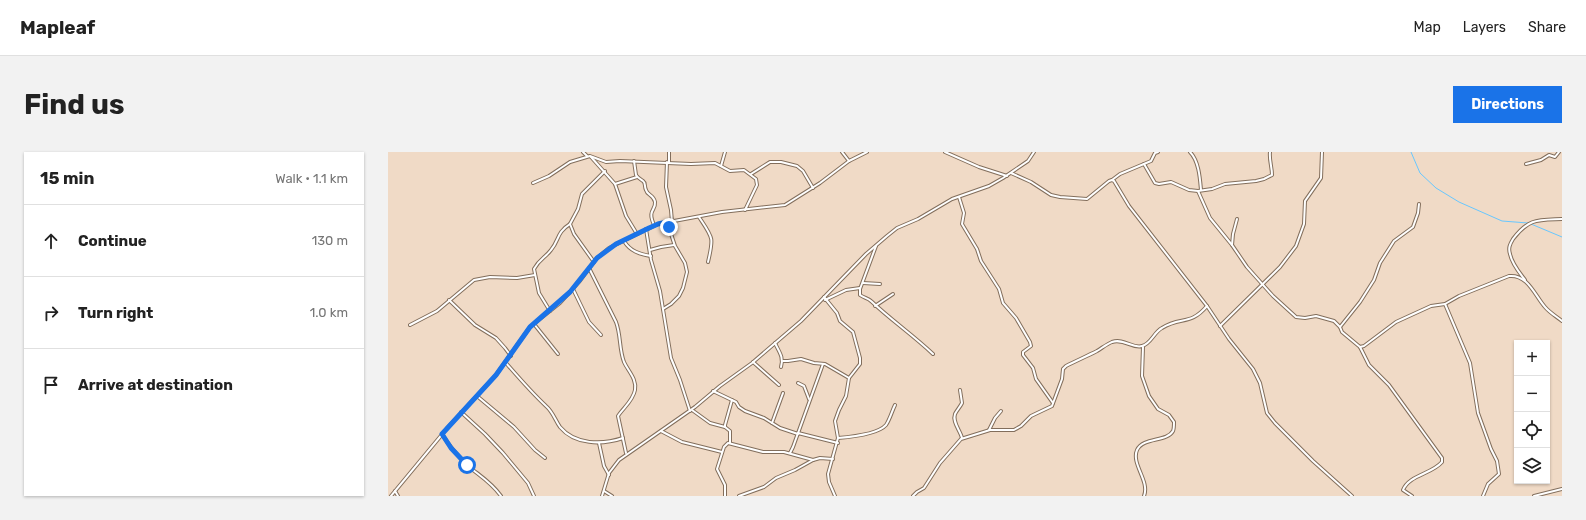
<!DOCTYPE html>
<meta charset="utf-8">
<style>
:root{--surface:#fff;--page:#f2f2f2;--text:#222;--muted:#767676;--line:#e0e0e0;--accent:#1a73e8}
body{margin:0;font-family:Rubik,sans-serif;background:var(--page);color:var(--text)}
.controls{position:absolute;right:12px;bottom:12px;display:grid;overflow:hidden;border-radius:0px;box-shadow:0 1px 3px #0004}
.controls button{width:36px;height:36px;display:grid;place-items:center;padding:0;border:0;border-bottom:1px solid var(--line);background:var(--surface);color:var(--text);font:20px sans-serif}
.stop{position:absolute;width:12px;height:12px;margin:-9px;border:3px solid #1a73e8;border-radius:50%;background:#fff}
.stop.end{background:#1a73e8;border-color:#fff;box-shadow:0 1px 4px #0008}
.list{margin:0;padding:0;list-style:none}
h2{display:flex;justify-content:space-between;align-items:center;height:52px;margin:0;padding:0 16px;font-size:17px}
h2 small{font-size:13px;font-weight:400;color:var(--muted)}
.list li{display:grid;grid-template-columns:26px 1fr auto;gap:12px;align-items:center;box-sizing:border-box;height:72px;padding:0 16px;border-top:1px solid var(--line)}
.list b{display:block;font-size:15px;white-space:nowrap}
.list em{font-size:13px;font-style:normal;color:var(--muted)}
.icon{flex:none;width:22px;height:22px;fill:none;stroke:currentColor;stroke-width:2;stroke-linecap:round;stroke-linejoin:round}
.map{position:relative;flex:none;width:1174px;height:344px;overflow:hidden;border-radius:0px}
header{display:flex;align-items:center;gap:24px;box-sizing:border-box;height:56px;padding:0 20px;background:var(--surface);border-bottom:1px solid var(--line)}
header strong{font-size:19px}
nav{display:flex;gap:22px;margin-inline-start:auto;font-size:14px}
.intro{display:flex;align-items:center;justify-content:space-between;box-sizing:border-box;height:96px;padding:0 24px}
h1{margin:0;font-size:28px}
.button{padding:10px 18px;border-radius:0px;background:var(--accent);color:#fff;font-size:14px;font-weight:700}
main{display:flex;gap:24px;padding:0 24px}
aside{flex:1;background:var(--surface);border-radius:0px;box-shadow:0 1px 3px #0004}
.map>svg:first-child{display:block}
</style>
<header>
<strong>Mapleaf</strong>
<nav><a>Map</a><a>Layers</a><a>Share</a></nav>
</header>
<div class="intro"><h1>Find us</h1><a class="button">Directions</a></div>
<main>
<aside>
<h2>15 min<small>Walk · 1.1 km</small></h2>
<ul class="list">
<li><svg class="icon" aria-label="ahead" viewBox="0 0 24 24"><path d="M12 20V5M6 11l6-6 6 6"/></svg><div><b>Continue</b></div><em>130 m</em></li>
<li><svg class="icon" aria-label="right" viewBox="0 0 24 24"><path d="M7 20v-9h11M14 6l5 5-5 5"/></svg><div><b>Turn right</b></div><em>1.0 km</em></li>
<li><svg class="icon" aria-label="arrive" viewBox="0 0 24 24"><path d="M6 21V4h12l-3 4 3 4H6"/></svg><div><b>Arrive at destination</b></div></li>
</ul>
</aside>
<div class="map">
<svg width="1174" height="344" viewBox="0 0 1174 344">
<rect width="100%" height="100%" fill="#f0dac6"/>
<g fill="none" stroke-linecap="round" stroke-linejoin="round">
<!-- stream -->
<g stroke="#68c7ff" stroke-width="1">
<polyline points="1023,0 1032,21 1048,36 1071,50 1114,69 1140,71"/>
<polyline points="1143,72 1174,85"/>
</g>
<defs>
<g id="minor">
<polyline points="195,0 199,4"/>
<polyline points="281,0 281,10"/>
<polyline points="454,0 461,9"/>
<polyline points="557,0 591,15 619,24"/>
<path d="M 802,0 C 811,9 812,27 813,38"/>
<polyline points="203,5 227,32 238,64 249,82"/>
<path d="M 246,9 L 248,23 C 250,26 252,27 255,29 C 258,31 256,34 258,38 C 259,43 266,43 267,50 C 268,59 259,57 266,73"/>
<polyline points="279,10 278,35 283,58 284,70"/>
<path d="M 756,12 L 767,31 L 771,32 L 783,30 L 801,38 L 810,39 L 824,37 L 837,32 L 868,29 L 876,27 L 884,23 C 884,15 881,8 882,0"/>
<polyline points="1138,12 1153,8 1161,3 1167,5 1171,0"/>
<polyline points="333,14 337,0"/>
<polyline points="623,21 643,30 663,43 672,45 699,47 721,29 724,28 726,29 741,54 819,154 841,187 865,217 872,231 879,261 887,271 925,309 964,344"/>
<polyline points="363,22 382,10 393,10 409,14 415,19 425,36"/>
<polyline points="724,28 732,22 763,9 767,1 770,0"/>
<polyline points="145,31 161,24 182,10 202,4 218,10 232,9 303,12 327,11 342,19 356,18 368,27 369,33 357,58"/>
<polyline points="227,32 249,25"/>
<path d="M 810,39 L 822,66 L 844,93 L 859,115 L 885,144 L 908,165 L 917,166 L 928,164 L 946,169 L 952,175 L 954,180 L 972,195 L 976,194 L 1008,170 L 1043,154 L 1057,152 L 1071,144 L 1121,124 C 1140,122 1147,144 1157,155 C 1162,161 1168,164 1174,169"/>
<polyline points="571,45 576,61 574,72 589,97 593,109 611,137 615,151 628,166 642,190 643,194 635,200 635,203 645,216 648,227 665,251"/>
<path d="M 311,65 C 325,86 326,85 320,110"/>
<polyline points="258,77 263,108 272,139 283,206 292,228 302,259"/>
<path d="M 236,89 C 242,99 251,102 263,104"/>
<polyline points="844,93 845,82 849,67"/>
<path d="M 488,94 L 472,137 L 472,143 C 476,146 480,146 483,149 C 503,168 525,183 545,202"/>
<polyline points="262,98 273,95 286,93"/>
<polyline points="206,110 186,82 182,72 190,57 194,42 217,19"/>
<path d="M 201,116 L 228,170 C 233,183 231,197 236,210 C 240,219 249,227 247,238 C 245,249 235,256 230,264 L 238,301"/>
<path d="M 1137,128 C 1131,120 1124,112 1122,102 C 1120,96 1122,92 1125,87 C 1141,66 1150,68 1174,67"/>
<polyline points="475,131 492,132"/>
<polyline points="185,137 201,170 213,183"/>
<polyline points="436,145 449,161 452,169 465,180 472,206 472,212 461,226 458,244 451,258 447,269 450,286 440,322 441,330 447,344"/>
<polyline points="61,148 87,173 108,186 117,196 123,204"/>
<polyline points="437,148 458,138 472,136"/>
<polyline points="1057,152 1082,211 1090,261 1103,297 1109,309 1111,322 1100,332 1095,344"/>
<polyline points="487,154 505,142"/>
<polyline points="275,157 283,152 291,144 295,136 299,120 297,111 287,94 279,70"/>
<path d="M 162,159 L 151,141 L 146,117 C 152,106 157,106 163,98 C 172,87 168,81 182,72"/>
<polyline points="146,172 170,202"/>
<polyline points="22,173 49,159 86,128 102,125 129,126 147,123"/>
<polyline points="832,174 892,115 908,94 916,72 917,49 933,26 934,0"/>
<polyline points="952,175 972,150 986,128 992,111 1006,89 1025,75 1030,61 1031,52"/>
<path d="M 387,191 C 391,200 396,205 393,215"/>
<path d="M 755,195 L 754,224 L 761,244 L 770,257 L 781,263 L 786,270 C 786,273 786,277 785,279 C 779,290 755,285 749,298 C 743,312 762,329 756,344"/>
<path d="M 972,195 L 981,213 L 1001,233 L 1054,306 L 1054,310 C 1044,322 1021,323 1015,338 L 1024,344"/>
<polyline points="395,209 400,209 413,207 426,211 437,212 461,226"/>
<polyline points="365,210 391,233"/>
<path d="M 118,211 C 131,226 144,241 158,254 C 165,260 167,268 172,275 C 187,293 214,293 235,286"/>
<polyline points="410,231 416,234 421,247"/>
<path d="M 572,238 L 574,251 C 572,255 569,258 567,262 C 564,270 572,278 574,286"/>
<polyline points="325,239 348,250 351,255 357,259 376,266 392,276 410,282"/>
<polyline points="89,244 126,275 147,298 157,306"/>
<polyline points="304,258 322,271 337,275"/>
<polyline points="73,260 97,282 115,301 140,331 146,344"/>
<polyline points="384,271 395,241"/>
<polyline points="601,278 607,266 613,259"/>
<polyline points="273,279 294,290 334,300"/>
<polyline points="410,281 450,291"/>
<path d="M 54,282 C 61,294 70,304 80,314 C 92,324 103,330 113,344"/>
<path d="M 450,286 C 462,285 490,282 498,273 C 502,267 504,259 507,253"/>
<polyline points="211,291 216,314 221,323"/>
<polyline points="342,291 342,279 337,275 337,273 344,248"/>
<polyline points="402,301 405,295 435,212"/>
<polyline points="7,339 10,344"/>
<polyline points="216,339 224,344"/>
<polyline points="3,344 61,274 108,223 142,175 172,151 191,130 209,106 221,96 270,72 334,60 397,53 432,31 461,9 479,0"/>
<polyline points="214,344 221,321 231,308 307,255 332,234 364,211 413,169 478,102 499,84 509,76 530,67 564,47 601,34 615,26 640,9 646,0"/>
<polyline points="337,344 337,333 329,317 336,295 340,291 375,300 396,300 425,308"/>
<polyline points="351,344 376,335 388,326 407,318 425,308 432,306 445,307"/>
<path d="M 525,344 L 529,340 L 536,336 L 552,311 L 573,287 L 602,278 L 626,278 L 633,274 L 643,264 L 664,254 L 674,227 L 675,217 L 678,214 C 688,209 699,204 709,199 C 714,196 719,192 724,190 C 736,186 745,197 754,194 C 763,192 766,180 774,176 C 793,164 802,174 819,154"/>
<polyline points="1146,344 1174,337"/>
</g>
</defs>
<!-- minor casing -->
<use href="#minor" stroke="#826e5c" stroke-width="4"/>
<!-- minor -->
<use href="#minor" stroke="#fff" stroke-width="2"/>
</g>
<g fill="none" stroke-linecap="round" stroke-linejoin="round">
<!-- route -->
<polyline stroke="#1a73e8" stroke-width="5" points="79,313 63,296 54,282 108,223 142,175 182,140 209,106 228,92 261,76 270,72 279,70 281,75"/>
</g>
</svg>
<div class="controls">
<button>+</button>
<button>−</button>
<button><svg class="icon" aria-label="locate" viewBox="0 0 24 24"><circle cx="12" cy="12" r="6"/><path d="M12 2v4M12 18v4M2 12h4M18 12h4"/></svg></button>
<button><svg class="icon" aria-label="layers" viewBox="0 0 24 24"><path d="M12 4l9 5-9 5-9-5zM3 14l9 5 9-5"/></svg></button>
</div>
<div class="stop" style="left:79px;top:313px"></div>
<div class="stop end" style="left:281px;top:75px"></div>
</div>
</main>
